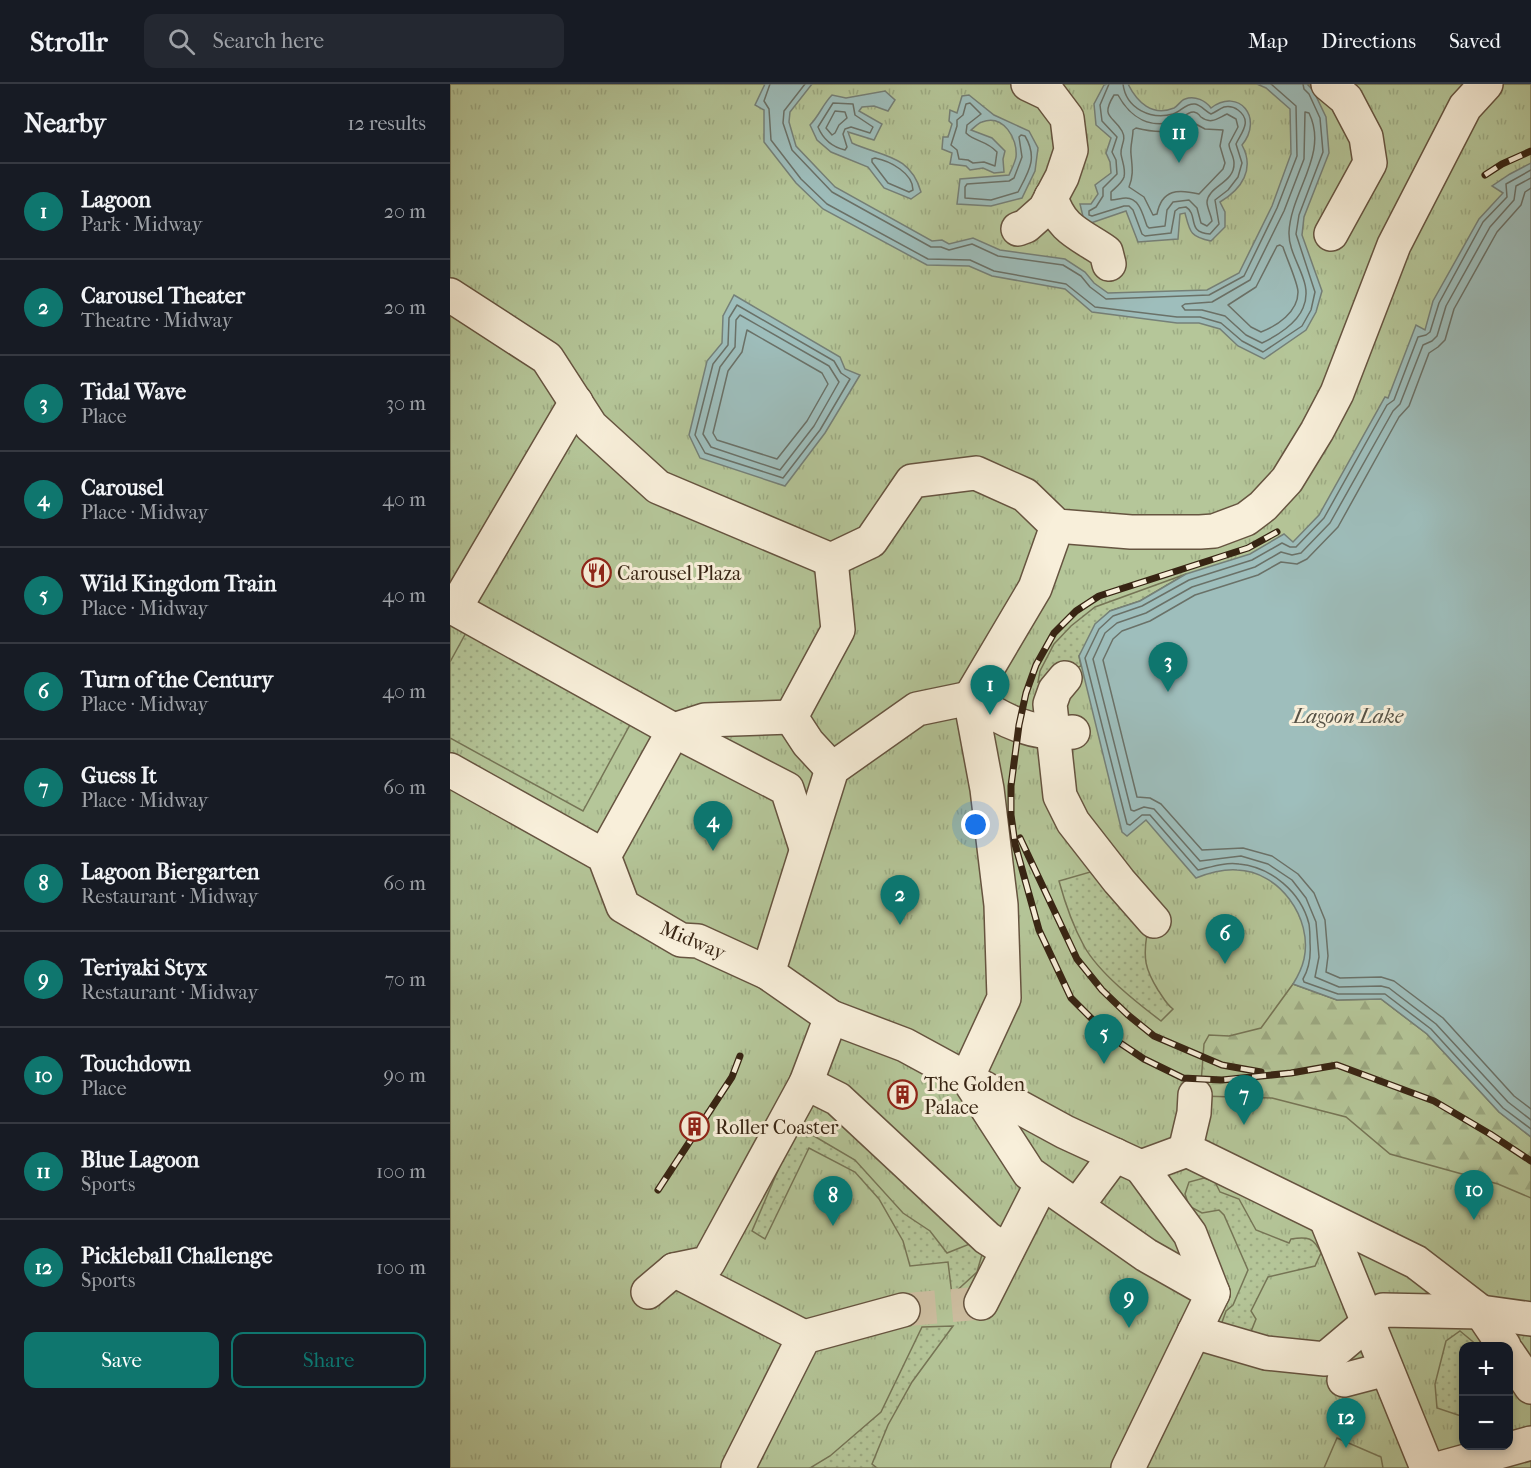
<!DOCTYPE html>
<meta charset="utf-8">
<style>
:root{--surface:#171b24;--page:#242831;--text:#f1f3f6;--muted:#9ea1a6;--line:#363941;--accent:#0f766e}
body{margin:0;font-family:"IM FELL French Canon",serif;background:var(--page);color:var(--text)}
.controls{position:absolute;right:18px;bottom:18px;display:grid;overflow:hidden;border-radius:12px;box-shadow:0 3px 9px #0003}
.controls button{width:54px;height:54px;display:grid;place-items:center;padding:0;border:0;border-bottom:2px solid var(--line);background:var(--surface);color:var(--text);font:30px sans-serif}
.you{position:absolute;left:526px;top:741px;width:21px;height:21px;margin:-15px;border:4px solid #fff;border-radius:50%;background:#1a73e8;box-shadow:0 0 0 9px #1a73e833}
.badge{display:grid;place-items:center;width:39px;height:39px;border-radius:50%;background:var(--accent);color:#fff;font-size:20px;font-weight:700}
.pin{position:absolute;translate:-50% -50px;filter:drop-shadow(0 2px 3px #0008)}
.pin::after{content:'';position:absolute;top:32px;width:21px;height:18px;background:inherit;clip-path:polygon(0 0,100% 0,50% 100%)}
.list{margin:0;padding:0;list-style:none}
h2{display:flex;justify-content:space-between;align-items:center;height:78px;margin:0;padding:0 24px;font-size:26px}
h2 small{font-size:20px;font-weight:400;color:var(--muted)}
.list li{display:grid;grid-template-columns:39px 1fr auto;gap:18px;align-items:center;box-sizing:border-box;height:96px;padding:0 24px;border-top:2px solid var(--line)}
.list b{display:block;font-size:22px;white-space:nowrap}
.list p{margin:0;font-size:20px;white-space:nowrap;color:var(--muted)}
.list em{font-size:20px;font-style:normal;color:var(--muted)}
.actions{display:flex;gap:12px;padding:18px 24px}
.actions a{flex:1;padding:14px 0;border:2px solid var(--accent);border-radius:12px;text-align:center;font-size:21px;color:var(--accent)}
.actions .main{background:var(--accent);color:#fff}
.icon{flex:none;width:33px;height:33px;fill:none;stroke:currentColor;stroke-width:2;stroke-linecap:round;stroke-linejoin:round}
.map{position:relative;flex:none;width:1081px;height:1384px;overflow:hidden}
header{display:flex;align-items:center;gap:36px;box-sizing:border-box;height:84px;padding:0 30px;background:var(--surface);border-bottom:2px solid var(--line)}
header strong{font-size:28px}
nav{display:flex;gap:33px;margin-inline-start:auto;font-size:21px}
.search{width:420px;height:54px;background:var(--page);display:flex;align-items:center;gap:15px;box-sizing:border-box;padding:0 21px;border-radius:12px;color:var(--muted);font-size:22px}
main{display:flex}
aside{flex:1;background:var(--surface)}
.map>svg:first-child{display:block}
</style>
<header>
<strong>Strollr</strong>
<div class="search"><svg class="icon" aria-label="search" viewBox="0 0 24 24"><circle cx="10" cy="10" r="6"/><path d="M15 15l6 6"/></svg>Search here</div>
<nav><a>Map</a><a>Directions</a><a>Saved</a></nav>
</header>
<main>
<aside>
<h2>Nearby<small>12 results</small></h2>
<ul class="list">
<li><span class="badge">1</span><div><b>Lagoon</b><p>Park · Midway</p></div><em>20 m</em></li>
<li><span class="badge">2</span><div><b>Carousel Theater</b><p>Theatre · Midway</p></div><em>20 m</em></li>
<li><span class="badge">3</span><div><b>Tidal Wave</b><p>Place</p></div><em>30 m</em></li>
<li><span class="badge">4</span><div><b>Carousel</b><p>Place · Midway</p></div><em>40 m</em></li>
<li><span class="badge">5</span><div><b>Wild Kingdom Train</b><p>Place · Midway</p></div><em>40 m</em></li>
<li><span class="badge">6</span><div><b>Turn of the Century</b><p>Place · Midway</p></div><em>40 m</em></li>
<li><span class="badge">7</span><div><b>Guess It</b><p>Place · Midway</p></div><em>60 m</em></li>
<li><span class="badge">8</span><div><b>Lagoon Biergarten</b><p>Restaurant · Midway</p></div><em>60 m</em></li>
<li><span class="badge">9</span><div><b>Teriyaki Styx</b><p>Restaurant · Midway</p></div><em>70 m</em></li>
<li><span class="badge">10</span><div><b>Touchdown</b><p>Place</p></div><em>90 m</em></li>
<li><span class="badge">11</span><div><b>Blue Lagoon</b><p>Sports</p></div><em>100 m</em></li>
<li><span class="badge">12</span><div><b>Pickleball Challenge</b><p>Sports</p></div><em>100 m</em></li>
</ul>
<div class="actions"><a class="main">Save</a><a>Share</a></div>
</aside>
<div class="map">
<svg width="1081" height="1384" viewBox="0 0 1081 1384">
<defs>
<pattern id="grass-tufts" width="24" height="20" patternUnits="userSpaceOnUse" patternTransform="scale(1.5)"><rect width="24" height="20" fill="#b5c699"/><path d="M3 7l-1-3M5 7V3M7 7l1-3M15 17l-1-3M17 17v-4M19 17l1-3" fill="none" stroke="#9caa83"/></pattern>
<pattern id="forest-firs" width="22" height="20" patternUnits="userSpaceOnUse" patternTransform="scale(1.5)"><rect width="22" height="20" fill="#b5c699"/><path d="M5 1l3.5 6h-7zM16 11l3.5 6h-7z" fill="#9caa83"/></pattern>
<pattern id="garden-dots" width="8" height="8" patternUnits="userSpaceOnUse" patternTransform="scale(1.5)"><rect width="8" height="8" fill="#b5c699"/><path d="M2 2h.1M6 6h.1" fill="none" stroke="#9caa83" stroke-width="1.8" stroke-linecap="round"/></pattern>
</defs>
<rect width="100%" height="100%" fill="#f4e6c6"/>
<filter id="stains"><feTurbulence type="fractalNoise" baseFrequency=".00333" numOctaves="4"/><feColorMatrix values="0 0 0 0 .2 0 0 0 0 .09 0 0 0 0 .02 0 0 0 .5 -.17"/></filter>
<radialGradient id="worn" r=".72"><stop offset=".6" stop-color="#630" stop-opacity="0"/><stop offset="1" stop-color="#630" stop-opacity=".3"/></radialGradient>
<!-- grass -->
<path fill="url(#grass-tufts)" stroke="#767556" stroke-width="1.5" fill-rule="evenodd" d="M 0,0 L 1081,0 L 1081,1384 L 0,1384 ZM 1014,1262 L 1058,1262 L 1058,1362 L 1014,1362 Z"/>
<!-- forest -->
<polygon fill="url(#forest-firs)" stroke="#767556" stroke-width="1.5" points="843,900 887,916 931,915 977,950 1049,1028 1081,1053 1081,1114 1048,1100 940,1070 896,1033 822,1014 750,1012 754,960 759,951 779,952 811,944"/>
<!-- garden -->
<g fill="url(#garden-dots)" stroke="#767556" stroke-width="1.5">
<polygon points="736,490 690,517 660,527 629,572 631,582 588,598 590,587 604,560 621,542 645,523"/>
<polygon points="17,547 182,637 133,727 0,654 0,578"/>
<path d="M 647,786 L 697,850 C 693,874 695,885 708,906 C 713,913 716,920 723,925 L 711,937 C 686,918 649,889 634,862 C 623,842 615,819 609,797 Z"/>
<polygon points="347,1042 405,1076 453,1129 480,1147 497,1169 522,1159 533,1167 527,1188 502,1211 498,1178 460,1182 453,1157 429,1115 405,1088 359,1064 315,1155 302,1147"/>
<path d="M 754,1094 L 765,1098 L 770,1108 L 789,1115 L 806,1146 L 839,1159 L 841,1155 C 858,1152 864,1154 871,1169 L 865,1182 L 818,1193 L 801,1227 L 806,1235 L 800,1250 L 771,1241 L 776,1227 L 783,1221 L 798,1186 L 774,1131 L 769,1126 L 752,1129 L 739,1122 L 735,1110 L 739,1098 Z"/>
<polygon points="503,1242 462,1298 438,1341 422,1380 427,1384 360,1384 380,1372 431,1328 472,1243"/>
<polygon points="1010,1247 1028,1262 1014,1262 1014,1319 1011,1332 987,1324 985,1300 996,1257"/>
</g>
<!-- pitch -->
<polygon fill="#b5c699" stroke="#767556" stroke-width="1.5" points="887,1354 931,1373 933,1384 874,1384"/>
<!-- water -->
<g fill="#9ebebc" stroke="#758078" stroke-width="1.5">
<polygon points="315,0 362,0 340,28 339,38 346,62 385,103 482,157 492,156 499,160 523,154 550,166 615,175 635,188 644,199 658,209 757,206 789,189 822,122 841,70 840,25 816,4 807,0 857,0 863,6 876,33 879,69 854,133 852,151 872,207 866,228 856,246 814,275 788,262 770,245 749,239 727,239 642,228 615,205 542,192 519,182 477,181 373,125 346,99 314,58 314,26 305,21"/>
<path d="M 657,0 L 678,0 C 687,18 702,33 724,24 C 728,22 731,16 735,15 C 745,11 756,17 761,24 C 789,3 814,34 792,61 C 805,85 792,105 770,118 L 775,128 L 775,143 L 761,157 C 740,153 740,148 735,129 L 730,130 L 728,155 L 688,158 L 676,127 L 635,141 L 630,120 L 641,120 L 648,110 L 645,101 L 661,89 L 660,78 L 656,69 L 661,54 L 646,41 L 644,20 L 654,1 Z"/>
<path d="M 435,7 L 445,16 L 438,27 L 424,22 L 412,23 L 409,27 L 432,40 L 424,56 L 398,48 L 402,59 C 432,73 460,70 471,108 L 461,115 L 434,104 L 418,83 L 381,68 L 367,56 L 360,41 C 369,32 373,20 382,11 L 396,14 Z"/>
<path d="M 519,11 L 544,31 L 579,47 L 588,64 L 585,87 L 572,114 L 541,122 L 507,120 L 510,95 L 559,91 C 561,86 565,79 566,73 C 568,54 553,30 532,38 C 528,39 524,44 521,46 L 542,54 L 555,67 L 553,75 L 554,88 L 544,89 L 533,84 L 520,86 L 516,82 L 500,80 L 502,69 L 492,65 L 493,53 L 498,53 L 502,40 L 499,37 L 500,26 L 507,29 L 512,12 Z"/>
<path d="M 1081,79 L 1081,1053 L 1049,1028 L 977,950 L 931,915 L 887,916 L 843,900 C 848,892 852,884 854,875 C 863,834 829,787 787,786 C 773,785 759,789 746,794 L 696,736 L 677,752 L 672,748 L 629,572 L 645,540 L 660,527 L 690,517 L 736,490 L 800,470 L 834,450 L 843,458 L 869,431 L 935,313 L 938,314 L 966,241 L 975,246 L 983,217 L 1029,135 L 1053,109 L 1042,102 L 1060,90 Z"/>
<polygon points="284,211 390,273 395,285 410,291 375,349 335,402 250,374 239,351 257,277 272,259 273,232"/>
</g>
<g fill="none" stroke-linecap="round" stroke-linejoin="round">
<!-- shore -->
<g stroke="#6a7168" stroke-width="1.5">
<polyline points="320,0 314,17 319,25 321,56 351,95 377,120 478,175 520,176 544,187 616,200 645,223 727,233 750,233 771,239 792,257 813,268 852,242 861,226 865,208 846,150 849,131 873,68 870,34 859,10 854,5 853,0"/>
<polyline points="355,0 334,27 333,39 342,66 382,108 481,163 491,163 499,166 522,160 548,172 613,181 631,192 640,203 656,215 759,211 794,192 827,124 847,72 846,22 821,0"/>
<path d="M 659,0 L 650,21 L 652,37 L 667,53 L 662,68 L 666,76 L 667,90 L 653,104 L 653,112 L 646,123 L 639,127 L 639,131 L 642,132 L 674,122 L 679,122 L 683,126 L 692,150 L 695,152 L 721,149 L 725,127 L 729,124 L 736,123 C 749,131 736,149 760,150 L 769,140 L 765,116 L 778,106 L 788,93 L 792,79 L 786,60 C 791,49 803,37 788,26 C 784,23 779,22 774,23 C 769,25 766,28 761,30 C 755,27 751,21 745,20 C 735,19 731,28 723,30 C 701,36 676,25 673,0"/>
<path d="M 664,11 L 668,11 C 681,35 701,45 727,37 C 733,35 737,27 744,28 C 749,29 748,30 751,33 C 761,41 768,34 777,30 L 786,35 L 788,43 L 779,60 C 779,66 784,72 784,79 C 785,99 758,102 757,118 C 757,124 761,130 762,137 L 757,142 L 751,139 L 747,124 L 739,116 L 723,118 L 717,126 L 715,142 L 699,144 L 697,142 C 693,132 690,114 676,114 C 671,114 666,116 661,116 L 661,108 C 666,103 672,99 674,93 C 676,85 672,77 671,70 C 670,62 677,56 672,47 C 663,31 650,34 664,11 Z"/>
<path d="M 383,19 L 403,20 L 405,31 L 423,43 L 420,49 L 401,43 L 395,45 L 393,50 L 397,63 L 395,66 C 382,63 373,55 368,43 Z"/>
<path d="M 520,19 L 531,30 L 517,41 L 516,49 C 525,58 536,56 547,68 L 545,82 L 534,78 L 523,79 L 518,76 L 509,75 L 507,66 L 501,61 L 507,42 L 507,36 L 513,31 L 516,20 Z"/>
<polygon points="385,27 395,28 397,34 389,41 385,49 382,51 376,44"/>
<path d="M 855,28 L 859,29 C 879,70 841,107 839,148 C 838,175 865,197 853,224 C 847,239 827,252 812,259 L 796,251 L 775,232 L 752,226 L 735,226 L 732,222 L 735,220 L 762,218 L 800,196 L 834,127 L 854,75 Z"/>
<path d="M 742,38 L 755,45 L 773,46 L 770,62 L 775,79 L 773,85 L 749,110 C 728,105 712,105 707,130 L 703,131 L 694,113 L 679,103 C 684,91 682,82 681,70 C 680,62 683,54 683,46 L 686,44 C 706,49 724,50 742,38 Z"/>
<path d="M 571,51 L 575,52 C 588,74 579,87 568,108 L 541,116 L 515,114 L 515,103 L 517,100 L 559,97 L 564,94 L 572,73 L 569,53 Z"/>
<path d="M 425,74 C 440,77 463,89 463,106 L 459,108 L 438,99 L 422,78 L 422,75 Z"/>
<path d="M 1081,86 L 1056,100 L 1057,113 L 1033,138 L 989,219 L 980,248 L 976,251 L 968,253 L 944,316 L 937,321 L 874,434 L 846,463 L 840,463 L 832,459 L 802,476 L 739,496 L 692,522 L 663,532 L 649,545 L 635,574 L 677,740 L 680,741 L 692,731 L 700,731 L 748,786 C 761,783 775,778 789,780 C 821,783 851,808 859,840 C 860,846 860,853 860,859 C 861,872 860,883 853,895 L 854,898 L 888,910 L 935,910 L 981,945 L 1053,1024 L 1081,1045"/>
<polyline points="1081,94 1066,102 1064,116 1040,143 996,222 987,252 982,257 973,261 950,320 943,327 880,439 851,469 842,471 831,468 805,483 742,503 696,529 667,539 655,549 643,575 681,726 684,727 694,723 704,725 750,777 791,772 818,780 842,796 856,814 866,838 869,873 865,893 889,903 931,902 939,904 986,940 1058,1018 1081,1036"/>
<polyline points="1081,104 1075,108 1071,121 1047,148 1004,225 995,256 988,263 979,269 959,322 949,333 888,443 857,475 847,480 831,478 808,491 745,511 700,537 672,547 663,555 653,576 687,713 700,714 711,720 752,766 793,764 822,772 848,790 864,809 875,836 878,872 876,888 890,894 931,893 944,897 993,934 1064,1012 1081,1025"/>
<path d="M 830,161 L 833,163 C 836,173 848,199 848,208 C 848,228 827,242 811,248 L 801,243 L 778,221 L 806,203 L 827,162 Z"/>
<polygon points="287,221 384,277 391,289 400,295 370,346 333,394 255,369 245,351 263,280 278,261 279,234"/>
<polygon points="290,231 379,282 389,298 364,342 330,386 261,363 253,350 270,283 285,263 286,236"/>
<polygon points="297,246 372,289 378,300 357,337 327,375 267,356 263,349 278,287 292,268"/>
</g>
<!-- minor-tunnel -->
<polyline stroke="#cebfa2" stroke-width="33" stroke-dasharray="33 16" stroke-linecap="butt" points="453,1226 531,1219"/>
<defs>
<g id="minor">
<polyline points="878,0 896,15 916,53 920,79 881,150"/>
<path d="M 601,113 C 611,146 630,150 656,168 L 659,180"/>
<polyline points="568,145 576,142 595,125 612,93 621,66 617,34 599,10 578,0"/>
<polyline points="0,211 97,274 141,342 208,403 381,476 421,457 462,397 526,389 575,411 607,442 681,448 750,448 764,447 796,435 813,422 837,396 867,347 887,309 944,161 1015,23 1036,0"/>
<path d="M 607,442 L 585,504 L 520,614 C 552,637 584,652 623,648"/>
<polyline points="381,476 388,546 341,633 358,659 382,685"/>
<polyline points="0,522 229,649 337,705 356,764"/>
<polyline points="5,524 126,318"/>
<polyline points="615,594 605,606 600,620 610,712 623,738 669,797 704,837"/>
<polyline points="0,686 154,772 173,822 231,856 248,857 318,889 381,933 455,961 615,1048 691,1083 737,1066 966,1178 1031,1228 1054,1262"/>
<polyline points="154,772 224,646 255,636 341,633"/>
<polyline points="318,889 382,685 467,625 520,614 537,705 551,821 554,914 517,994"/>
<polyline points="520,998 579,1089 696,1171 763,1209 678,1384"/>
<polyline points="356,999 388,1015 537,1154 557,1167"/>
<polyline points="735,1067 744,1029 745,1011"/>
<polyline points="691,1083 740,1150 763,1209"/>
<polyline points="627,1122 665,1071"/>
<polyline points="876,1135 977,1384"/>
<polyline points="224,1186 354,1253 453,1226"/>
<polyline points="198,1208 224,1186 258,1179 356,999 381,933"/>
<polyline points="531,1219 592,1099"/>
<polyline points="744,1248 816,1269 875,1275 933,1226 1031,1228 1081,1235"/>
<polyline points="1058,1269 1081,1303"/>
<polyline points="894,1296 936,1285"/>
<polyline points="288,1384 354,1253"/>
<polyline points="991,1384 1081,1359"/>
</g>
</defs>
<!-- minor casing -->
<use href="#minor" stroke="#665440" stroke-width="36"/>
<!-- minor -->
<use href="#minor" stroke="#f8efda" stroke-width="33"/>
<defs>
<g id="rail">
<polyline points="1035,91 1052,80 1081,67"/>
<polyline points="827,448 798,464 649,512 626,527 604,549 586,581 576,609 569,641 561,702 561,731 565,760 589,846 621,914 658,951 694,975 733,994 772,996 841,989 887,981 984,1017 1040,1050 1081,1077"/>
<polyline points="570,754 627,875 652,906 678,931 704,952 772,981 811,988"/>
<polyline points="208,1106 282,993 290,972"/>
</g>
</defs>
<!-- rail casing -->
<use href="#rail" stroke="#372413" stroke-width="7"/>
<!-- rail -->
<use href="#rail" stroke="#f8efda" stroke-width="4.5" stroke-dasharray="14" stroke-linecap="butt"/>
</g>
<!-- icons -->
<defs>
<symbol id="restaurant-ring" viewBox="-11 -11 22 22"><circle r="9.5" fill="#f8efda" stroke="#8f2418" stroke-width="1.5"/><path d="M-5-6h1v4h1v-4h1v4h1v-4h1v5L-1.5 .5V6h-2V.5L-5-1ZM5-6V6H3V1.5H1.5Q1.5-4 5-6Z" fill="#8f2418"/></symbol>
<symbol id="building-ring" viewBox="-11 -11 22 22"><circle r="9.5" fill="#f8efda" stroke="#8f2418" stroke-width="1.5"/><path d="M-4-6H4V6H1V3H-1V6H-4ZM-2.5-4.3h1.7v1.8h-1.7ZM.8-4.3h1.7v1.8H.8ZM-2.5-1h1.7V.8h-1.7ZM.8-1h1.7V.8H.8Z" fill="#8f2418"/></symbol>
</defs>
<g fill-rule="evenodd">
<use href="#restaurant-ring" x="130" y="472" width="33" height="33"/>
<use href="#building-ring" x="436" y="994" width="33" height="33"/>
<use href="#building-ring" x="228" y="1026" width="33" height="33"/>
</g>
<g text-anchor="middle" stroke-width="6" stroke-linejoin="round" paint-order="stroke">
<!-- poi labels -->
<g font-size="20" fill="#372413" stroke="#f8efda" text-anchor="start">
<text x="167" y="496">Carousel Plaza</text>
<text x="474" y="1007">The Golden<tspan x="474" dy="23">Palace</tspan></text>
<text x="265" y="1050">Roller Coaster</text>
</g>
<!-- street labels -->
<g font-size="20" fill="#372413" stroke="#f8efda">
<text transform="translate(243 856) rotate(23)" y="7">Midway</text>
</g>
<!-- water labels -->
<g font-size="21" font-style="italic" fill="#565246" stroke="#f8efda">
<text x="898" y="639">Lagoon Lake</text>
</g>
</g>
<rect width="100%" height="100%" filter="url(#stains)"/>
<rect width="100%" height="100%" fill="url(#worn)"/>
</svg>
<div class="controls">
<button>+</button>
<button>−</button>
</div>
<div class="you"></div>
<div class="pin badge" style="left:540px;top:631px">1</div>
<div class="pin badge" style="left:450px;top:841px">2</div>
<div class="pin badge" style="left:718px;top:608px">3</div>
<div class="pin badge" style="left:263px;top:767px">4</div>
<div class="pin badge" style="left:654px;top:980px">5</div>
<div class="pin badge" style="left:775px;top:880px">6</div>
<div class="pin badge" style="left:794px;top:1041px">7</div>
<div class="pin badge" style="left:383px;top:1142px">8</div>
<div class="pin badge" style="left:679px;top:1244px">9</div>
<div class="pin badge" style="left:1024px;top:1136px">10</div>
<div class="pin badge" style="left:729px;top:79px">11</div>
<div class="pin badge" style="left:896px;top:1364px">12</div>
</div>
</main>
